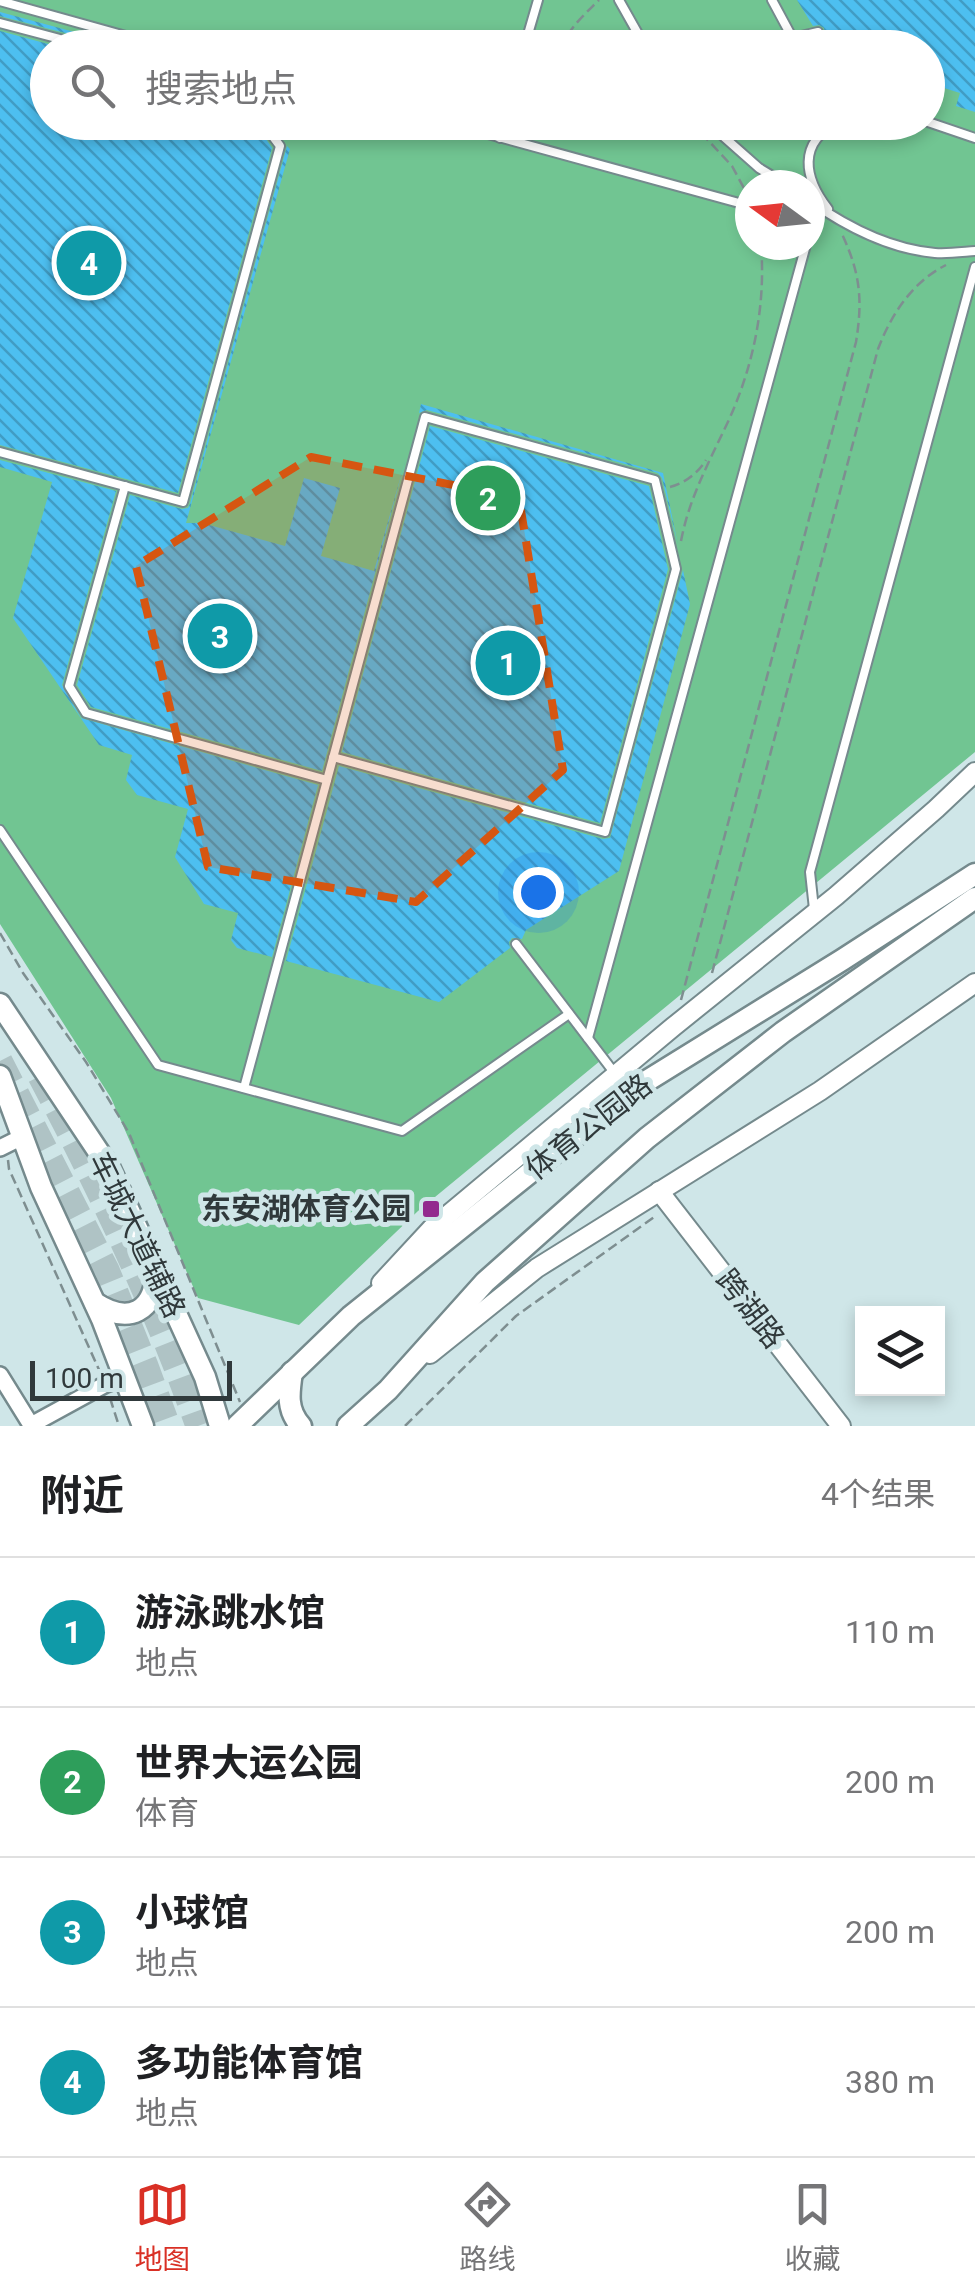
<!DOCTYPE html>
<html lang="zh">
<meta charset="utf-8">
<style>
:root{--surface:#fff;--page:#f2f2f2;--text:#202124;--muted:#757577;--line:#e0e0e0;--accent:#d93025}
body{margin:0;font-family:Roboto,"Noto Sans SC",sans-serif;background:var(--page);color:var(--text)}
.controls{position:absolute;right:30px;bottom:30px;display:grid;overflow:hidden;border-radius:0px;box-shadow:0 5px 15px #0003}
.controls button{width:90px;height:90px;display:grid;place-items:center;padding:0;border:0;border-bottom:2px solid var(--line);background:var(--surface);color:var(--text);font:50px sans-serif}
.compass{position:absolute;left:735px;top:170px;width:90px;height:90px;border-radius:50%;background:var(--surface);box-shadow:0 5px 15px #0003;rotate:285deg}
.scale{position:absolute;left:30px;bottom:25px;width:202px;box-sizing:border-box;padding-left:10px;border:5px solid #30393b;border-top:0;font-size:28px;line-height:35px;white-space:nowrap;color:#30393b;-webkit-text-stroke:8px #cfe6e8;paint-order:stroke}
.you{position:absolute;left:538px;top:892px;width:35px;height:35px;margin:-25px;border:8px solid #fff;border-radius:50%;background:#1a73e8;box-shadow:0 0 0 15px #1a73e833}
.badge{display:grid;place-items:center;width:65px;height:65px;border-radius:50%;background:var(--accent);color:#fff;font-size:32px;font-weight:700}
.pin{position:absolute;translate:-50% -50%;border:5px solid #fff;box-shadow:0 2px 10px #0006}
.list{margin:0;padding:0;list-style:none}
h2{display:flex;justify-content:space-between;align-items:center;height:130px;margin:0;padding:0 40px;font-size:42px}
h2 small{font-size:32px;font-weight:400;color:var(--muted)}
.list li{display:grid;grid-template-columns:65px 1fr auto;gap:30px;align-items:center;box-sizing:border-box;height:150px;padding:0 40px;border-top:2px solid var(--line)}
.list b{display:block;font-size:38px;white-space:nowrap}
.list p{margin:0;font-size:32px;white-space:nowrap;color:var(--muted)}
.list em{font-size:32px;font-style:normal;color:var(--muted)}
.icon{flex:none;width:55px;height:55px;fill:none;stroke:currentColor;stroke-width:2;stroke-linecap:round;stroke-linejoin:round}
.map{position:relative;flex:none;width:975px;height:1426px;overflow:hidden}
.search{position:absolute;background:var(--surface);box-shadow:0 5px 15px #0003;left:30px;right:30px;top:30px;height:110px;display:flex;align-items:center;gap:25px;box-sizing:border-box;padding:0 35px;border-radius:55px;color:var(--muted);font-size:38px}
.sheet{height:730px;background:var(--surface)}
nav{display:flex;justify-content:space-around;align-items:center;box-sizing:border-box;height:140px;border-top:2px solid var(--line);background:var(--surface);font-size:28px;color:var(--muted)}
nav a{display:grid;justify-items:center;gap:5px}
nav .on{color:var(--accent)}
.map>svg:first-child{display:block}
</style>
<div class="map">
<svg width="975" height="1426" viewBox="0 0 975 1426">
<defs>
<pattern id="building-back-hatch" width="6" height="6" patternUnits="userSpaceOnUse" patternTransform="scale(2.5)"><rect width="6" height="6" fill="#4dbff0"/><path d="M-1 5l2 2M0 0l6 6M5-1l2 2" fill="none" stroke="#409cc4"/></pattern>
</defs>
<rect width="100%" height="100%" fill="#cfe6e8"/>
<!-- pitch -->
<path fill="#71c592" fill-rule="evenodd" d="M 0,0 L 975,0 L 975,752 L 418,1211 L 299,1325 L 198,1298 L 111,1098 L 0,924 ZM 48,48 L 928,48 L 928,122 L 48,122 ZM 750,185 L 810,185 L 810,245 L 750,245 Z"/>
<!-- building -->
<g fill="url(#building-back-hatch)">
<polygon points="797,0 975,0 975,112 956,106 960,93 928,83 928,48 823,48 820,39 825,35 824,28 819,25 813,26"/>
<polygon points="0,12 119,44 118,48 101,48 96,41 0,16"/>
<polygon points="0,31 63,48 48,48 48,122 255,122 272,148 178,493 0,445"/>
<polygon points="287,146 290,149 186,523 202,523 285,546 304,478 340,488 321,556 374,571 406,458 322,771 91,707 77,685 130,495 182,509 188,508 190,504"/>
<polygon points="421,404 663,473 678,545 662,478 658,473 427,410 419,413"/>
<polygon points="430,426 649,486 668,569 600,823 342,752"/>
<polygon points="0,460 116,491 62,685 81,718 318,785 272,957 237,948 231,940 238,913 204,904 175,857 188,809 137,795 126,780 132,755 99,745 13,618 52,482 0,467"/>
<polygon points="683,570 690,604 619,871 526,930 522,939 512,938 509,942 510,948 439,1002 286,961 339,766 603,839 610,838"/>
</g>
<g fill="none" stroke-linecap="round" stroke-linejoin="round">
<!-- trunk-tunnel -->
<g stroke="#afc3c5" stroke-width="25" stroke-dasharray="25 12" stroke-linecap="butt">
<polyline points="0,1061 107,1270 146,1366 168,1426"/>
<path d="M 40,1076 C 100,1189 155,1305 198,1426"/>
</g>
<defs>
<g id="service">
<polyline points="619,0 646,48"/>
<polyline points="772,0 793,39"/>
<polyline points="0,1 169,48"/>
<polyline points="0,23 94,48"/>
<polyline points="524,48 538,0"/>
<polyline points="780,48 801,36 818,32"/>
<polyline points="444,122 750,206"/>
<polyline points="707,122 759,168 787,185"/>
<polyline points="928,122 975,138"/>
<polyline points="500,138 504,122"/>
<path d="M 810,201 C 847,227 889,249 935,253 C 948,254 962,252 975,251"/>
<path d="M 828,209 C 804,178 797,143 838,122"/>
<polyline points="0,452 183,502 280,146 262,122"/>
<polyline points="125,486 69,686 86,713 327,780"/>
<polyline points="0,830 158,1065 402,1131 569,1014"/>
<polyline points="814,909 810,872 975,267"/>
<polyline points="516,944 616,1075"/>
<polyline points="588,1038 806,245"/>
<polyline points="244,1088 425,417 655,480 676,569 605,832 333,757"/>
</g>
<g id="minor">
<polyline points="0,1148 22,1137"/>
<polyline points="0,1375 31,1425 106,1384 125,1377"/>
</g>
<g id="tertiary">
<polyline points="659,1191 841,1426"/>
<polyline points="381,1283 431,1229 673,1027 836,896 936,809 975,772"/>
<polyline points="430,1354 537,1268 820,1091 975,983"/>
</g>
<g id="secondary">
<polyline points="0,1004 110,1169 205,1377 220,1426"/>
<polyline points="0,1076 41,1187 102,1319 143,1426"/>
<path d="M 95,1303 C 129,1325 155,1312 156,1271"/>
<path d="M 292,1372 C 289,1392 286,1410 301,1426"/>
<polyline points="237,1426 351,1316 637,1087 842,960 975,874"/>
<polyline points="348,1426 388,1390 485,1282 647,1138 783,1032 975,898"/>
</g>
</defs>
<!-- service casing -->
<use href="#service" stroke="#758a8d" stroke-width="12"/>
<!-- minor casing -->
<use href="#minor" stroke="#758a8d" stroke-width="20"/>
<!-- tertiary casing -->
<use href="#tertiary" stroke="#758a8d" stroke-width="22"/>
<!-- secondary casing -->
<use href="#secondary" stroke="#758a8d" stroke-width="25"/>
<!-- path -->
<g stroke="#7e8e90" stroke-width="2.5" stroke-dasharray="10 5" stroke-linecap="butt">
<path d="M 561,48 C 569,28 584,15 599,0"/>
<path d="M 530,122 C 552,130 580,136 600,122"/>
<polyline points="569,122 584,128"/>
<polyline points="691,122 732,166 746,192"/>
<path d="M 670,487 C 685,483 698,473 706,460"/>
<path d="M 681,541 C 689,499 708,464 726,426 C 753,369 766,307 761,245"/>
<polyline points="0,933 23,973 86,1062 129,1133 240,1402"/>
<path d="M 712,973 L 878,349 C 891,315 912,282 946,265"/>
<path d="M 681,1000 L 856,342 C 863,299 860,273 842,234"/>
<polyline points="8,1160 9,1169 100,1372"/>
<polyline points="110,1398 119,1426"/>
<polyline points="405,1426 516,1316 657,1215"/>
</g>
<!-- service -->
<use href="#service" stroke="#fff" stroke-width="8"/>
<!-- minor -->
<use href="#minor" stroke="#fff" stroke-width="15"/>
<!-- tertiary -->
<use href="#tertiary" stroke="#fff" stroke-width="18"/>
<!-- secondary -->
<use href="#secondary" stroke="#fff" stroke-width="20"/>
</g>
<!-- marked area -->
<path fill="#d65611" fill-opacity="0.2" stroke="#d65611" stroke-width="8" stroke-dasharray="20 12" stroke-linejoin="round" d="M 311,457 L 519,498 L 563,770 L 416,902 L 208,867 L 136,566 Z"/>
<!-- markers -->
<rect fill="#932a8e" stroke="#cfe6e8" stroke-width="4" x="421" y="1199" width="20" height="20" rx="5"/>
<g text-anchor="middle" stroke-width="10" stroke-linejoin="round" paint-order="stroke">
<!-- street labels -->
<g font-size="30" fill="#30393b" stroke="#cfe6e8">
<text transform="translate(589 1127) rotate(-38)" y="10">体育公园路</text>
<text transform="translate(137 1235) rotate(64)" y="10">车城大道辅路</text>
<text transform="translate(750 1309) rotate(52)" y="10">跨湖路</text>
</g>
<!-- poi labels -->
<g font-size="30" font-weight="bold" fill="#30393b" stroke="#cfe6e8" text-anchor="end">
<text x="411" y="1219">东安湖体育公园</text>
</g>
</g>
</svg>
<div class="controls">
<button><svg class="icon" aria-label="layers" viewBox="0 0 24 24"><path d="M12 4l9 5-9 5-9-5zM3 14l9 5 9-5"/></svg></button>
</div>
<svg class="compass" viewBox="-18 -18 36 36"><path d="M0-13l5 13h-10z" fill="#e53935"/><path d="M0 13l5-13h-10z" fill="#757577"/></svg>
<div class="scale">100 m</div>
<div class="you"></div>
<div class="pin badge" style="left:508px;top:663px;background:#0f9aa8">1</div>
<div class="pin badge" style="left:488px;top:498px;background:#2e9e5b">2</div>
<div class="pin badge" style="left:220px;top:636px;background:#0f9aa8">3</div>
<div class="pin badge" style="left:89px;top:263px;background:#0f9aa8">4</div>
<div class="search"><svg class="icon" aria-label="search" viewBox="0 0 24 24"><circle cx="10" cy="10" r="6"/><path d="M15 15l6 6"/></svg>搜索地点</div>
</div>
<section class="sheet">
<h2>附近<small>4个结果</small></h2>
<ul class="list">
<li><span class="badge" style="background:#0f9aa8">1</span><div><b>游泳跳水馆</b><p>地点</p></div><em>110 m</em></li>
<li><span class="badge" style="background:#2e9e5b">2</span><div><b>世界大运公园</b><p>体育</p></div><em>200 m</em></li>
<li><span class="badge" style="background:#0f9aa8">3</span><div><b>小球馆</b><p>地点</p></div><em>200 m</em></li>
<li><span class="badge" style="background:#0f9aa8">4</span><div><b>多功能体育馆</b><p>地点</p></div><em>380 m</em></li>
</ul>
</section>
<nav>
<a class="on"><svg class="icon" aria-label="map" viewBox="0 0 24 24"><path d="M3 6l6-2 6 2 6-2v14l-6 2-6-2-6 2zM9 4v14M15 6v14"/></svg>地图</a>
<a><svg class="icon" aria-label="directions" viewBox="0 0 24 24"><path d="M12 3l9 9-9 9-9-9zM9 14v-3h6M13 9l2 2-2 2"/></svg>路线</a>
<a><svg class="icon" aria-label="saved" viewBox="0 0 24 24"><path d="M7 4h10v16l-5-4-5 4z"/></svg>收藏</a>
</nav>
